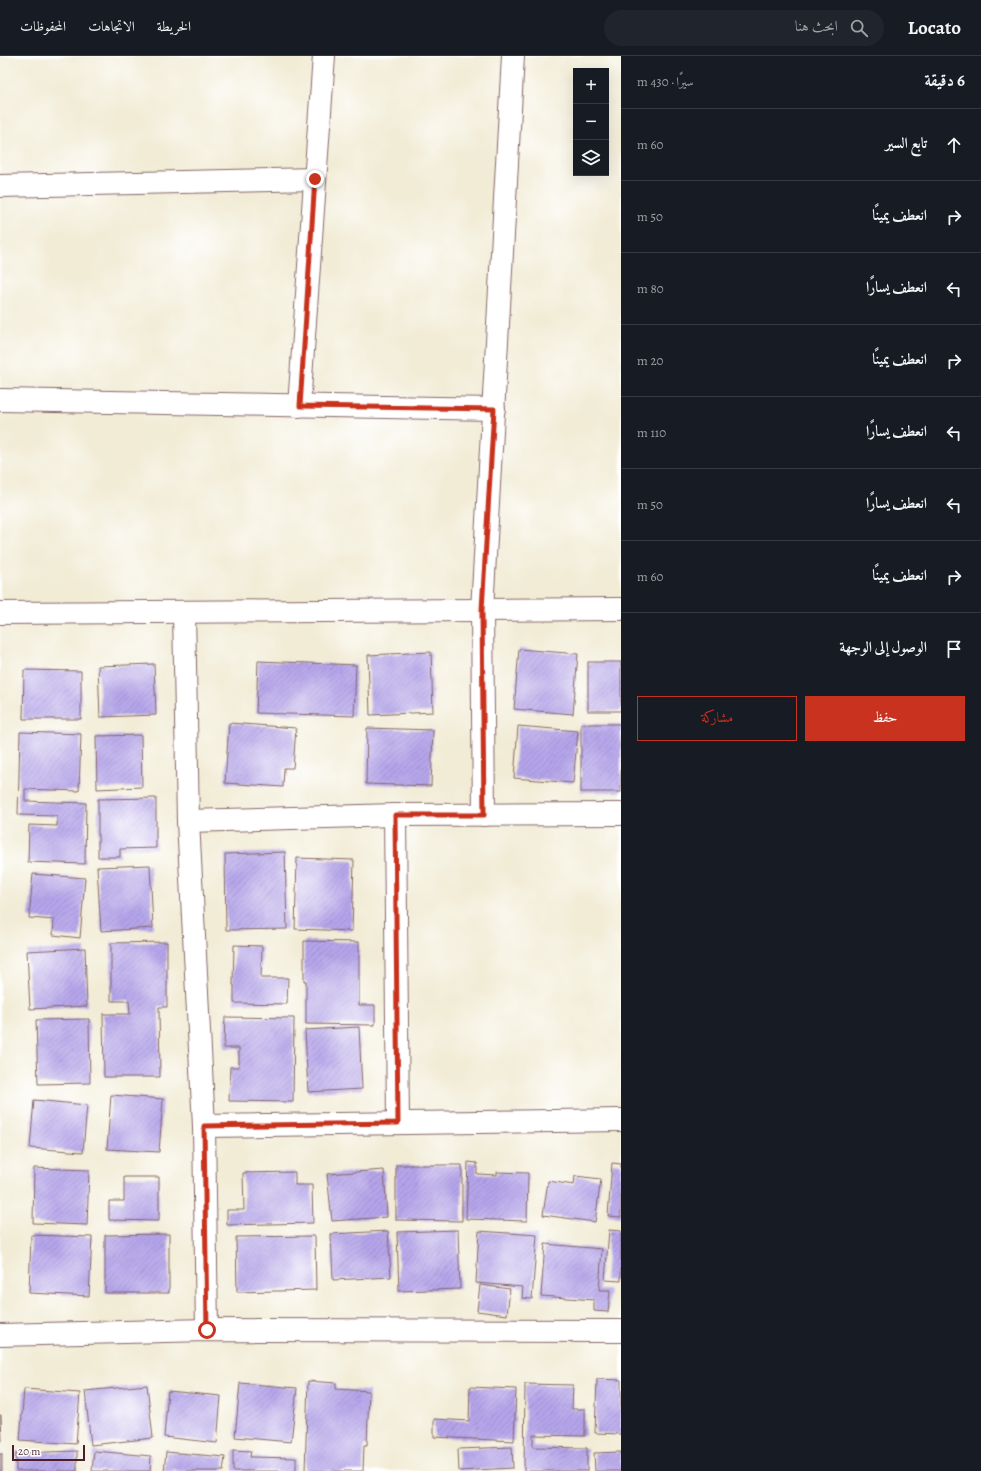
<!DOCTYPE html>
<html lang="ar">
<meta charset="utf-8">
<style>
:root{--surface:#171b24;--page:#20242c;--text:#f1f3f6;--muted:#9ea1a6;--line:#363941;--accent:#c8321e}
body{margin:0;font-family:Alegreya,Amiri,serif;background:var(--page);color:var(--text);direction:rtl}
.controls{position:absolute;right:12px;top:12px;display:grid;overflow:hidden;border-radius:0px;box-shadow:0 4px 16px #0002}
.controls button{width:36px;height:36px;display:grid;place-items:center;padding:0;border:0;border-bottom:1px solid var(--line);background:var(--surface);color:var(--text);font:20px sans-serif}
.scale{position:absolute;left:12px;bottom:10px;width:73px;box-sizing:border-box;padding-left:4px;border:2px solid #4a1f2b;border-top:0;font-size:11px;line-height:14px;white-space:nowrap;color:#4a1f2b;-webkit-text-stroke:3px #fff;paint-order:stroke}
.stop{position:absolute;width:12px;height:12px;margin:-9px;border:3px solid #c8321e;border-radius:50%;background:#fff}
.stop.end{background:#c8321e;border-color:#fff;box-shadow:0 1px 4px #0008}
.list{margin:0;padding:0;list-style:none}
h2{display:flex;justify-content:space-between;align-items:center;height:52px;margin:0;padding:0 16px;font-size:17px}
h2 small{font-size:13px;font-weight:400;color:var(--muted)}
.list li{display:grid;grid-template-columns:26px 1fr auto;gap:12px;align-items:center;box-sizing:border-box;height:72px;padding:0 16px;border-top:1px solid var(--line)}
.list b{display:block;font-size:15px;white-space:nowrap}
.list em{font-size:13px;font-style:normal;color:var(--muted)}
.actions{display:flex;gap:8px;padding:12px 16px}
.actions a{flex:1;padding:9px 0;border:1px solid var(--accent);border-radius:0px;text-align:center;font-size:14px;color:var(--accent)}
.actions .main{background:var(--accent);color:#fff}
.icon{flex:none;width:22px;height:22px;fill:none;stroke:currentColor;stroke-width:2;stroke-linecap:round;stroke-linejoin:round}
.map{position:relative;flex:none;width:621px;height:1415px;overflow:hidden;direction:ltr}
header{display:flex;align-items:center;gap:24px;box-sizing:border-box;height:56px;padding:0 20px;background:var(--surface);border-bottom:1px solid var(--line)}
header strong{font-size:19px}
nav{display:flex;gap:22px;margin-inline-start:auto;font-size:14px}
.search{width:280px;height:36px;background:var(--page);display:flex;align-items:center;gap:10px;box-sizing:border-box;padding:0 14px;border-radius:22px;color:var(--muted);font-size:15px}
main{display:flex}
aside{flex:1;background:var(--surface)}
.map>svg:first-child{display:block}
</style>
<header>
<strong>Locato</strong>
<div class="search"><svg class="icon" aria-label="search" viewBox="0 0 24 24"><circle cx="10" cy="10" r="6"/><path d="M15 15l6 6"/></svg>ابحث هنا</div>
<nav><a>الخريطة</a><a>الاتجاهات</a><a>المحفوظات</a></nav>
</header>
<main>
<aside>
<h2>6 دقيقة<small>سيرًا · 430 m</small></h2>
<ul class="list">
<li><svg class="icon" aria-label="ahead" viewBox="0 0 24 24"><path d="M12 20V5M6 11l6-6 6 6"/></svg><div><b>تابع السير</b></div><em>60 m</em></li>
<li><svg class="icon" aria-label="right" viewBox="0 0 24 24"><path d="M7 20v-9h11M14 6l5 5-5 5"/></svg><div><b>انعطف يمينًا</b></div><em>50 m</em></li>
<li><svg class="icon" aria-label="left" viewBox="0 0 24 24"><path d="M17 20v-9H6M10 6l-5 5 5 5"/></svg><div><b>انعطف يسارًا</b></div><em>80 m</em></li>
<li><svg class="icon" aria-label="right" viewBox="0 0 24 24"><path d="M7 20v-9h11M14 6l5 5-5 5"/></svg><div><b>انعطف يمينًا</b></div><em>20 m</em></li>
<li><svg class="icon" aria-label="left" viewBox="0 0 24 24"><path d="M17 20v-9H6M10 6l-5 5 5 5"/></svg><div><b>انعطف يسارًا</b></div><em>110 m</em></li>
<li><svg class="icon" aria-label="left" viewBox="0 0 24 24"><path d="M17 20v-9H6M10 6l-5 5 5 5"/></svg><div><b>انعطف يسارًا</b></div><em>50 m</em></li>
<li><svg class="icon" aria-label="right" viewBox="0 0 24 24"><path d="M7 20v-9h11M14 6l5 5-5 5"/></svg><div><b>انعطف يمينًا</b></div><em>60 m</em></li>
<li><svg class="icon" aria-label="arrive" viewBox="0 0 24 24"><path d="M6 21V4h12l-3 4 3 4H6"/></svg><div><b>الوصول إلى الوجهة</b></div></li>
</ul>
<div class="actions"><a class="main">حفظ</a><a>مشاركة</a></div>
</aside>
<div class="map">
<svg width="621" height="1415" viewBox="0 0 621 1415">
<defs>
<pattern id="building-hatch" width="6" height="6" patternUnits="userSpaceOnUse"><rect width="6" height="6" fill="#b5a5eb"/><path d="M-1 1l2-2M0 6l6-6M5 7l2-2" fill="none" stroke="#9586bf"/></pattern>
</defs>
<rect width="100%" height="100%" fill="#fff"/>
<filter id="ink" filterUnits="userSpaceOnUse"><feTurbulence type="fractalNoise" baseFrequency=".025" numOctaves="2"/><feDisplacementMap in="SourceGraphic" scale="8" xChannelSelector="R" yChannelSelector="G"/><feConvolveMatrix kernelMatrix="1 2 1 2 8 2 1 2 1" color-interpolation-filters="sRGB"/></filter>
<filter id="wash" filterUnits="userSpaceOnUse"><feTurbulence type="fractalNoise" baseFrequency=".012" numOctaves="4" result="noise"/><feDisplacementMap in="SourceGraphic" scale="16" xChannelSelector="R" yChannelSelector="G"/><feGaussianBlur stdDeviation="0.9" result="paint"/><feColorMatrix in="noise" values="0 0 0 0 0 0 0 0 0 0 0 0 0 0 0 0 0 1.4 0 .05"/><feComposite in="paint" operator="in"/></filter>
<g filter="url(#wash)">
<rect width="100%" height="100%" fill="#f2ecd6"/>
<g id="blocks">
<!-- building -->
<g fill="url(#building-hatch)">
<polygon points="519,593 578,598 573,658 514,653"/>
<polygon points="431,596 433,656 370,659 368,599"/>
<polygon points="258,605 356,609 354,660 256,657"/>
<rect x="588" y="606" width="33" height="49"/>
<polygon points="154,608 156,659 100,661 98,610"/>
<polygon points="24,614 81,615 81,663 23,663"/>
<polygon points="229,667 296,672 293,712 284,712 283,731 225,727"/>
<rect x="581" y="668" width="40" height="68"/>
<polygon points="518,670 578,675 573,727 514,722"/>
<polygon points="367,672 433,674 431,730 366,728"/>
<polygon points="20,676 81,678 79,735 25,733 25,745 86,747 85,808 28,806 29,769 57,770 57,760 18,759"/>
<polygon points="141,679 142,731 97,733 96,680"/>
<polygon points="156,742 156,792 120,793 120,801 98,801 98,743"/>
<polygon points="285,796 287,873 226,874 225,798"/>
<polygon points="297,802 354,804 352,875 295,873"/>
<polygon points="150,809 153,872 101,875 97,811"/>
<polygon points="33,818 85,822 80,882 53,879 54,864 29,862"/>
<polygon points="304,885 359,886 359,949 375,949 375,969 306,968 306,925 304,925"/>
<polygon points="167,886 167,951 159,951 160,1021 104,1021 103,958 130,958 129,945 111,945 111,887"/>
<polygon points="234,889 262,890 261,922 288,922 287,948 234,947 234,929 233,929"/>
<polygon points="85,892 87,950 30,953 27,895"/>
<polygon points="225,961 294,962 293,1046 229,1045 230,1011 239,1011 239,992 224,992"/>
<polygon points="89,963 90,1027 38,1028 36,964"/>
<polygon points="359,971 362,1033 308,1036 305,974"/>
<polygon points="111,1039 163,1043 159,1096 107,1093"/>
<polygon points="34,1044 87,1049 83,1096 30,1092"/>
<polygon points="468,1106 477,1107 477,1118 497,1119 497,1116 528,1117 527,1165 466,1163"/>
<polygon points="612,1107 621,1108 621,1161 608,1160"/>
<polygon points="396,1109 462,1109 462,1165 396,1164"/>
<polygon points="34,1112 89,1114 87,1169 33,1167"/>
<polygon points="384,1114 387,1161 332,1165 327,1118"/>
<polygon points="295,1116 295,1129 312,1129 313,1167 227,1169 227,1154 244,1154 243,1117"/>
<polygon points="575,1120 601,1123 595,1166 543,1159 548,1125 574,1129"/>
<polygon points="124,1121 159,1121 159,1165 109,1164 109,1145 124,1145"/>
<polygon points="458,1174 460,1233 399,1235 397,1176"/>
<polygon points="609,1174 621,1175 621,1225 605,1224"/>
<polygon points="388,1175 391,1221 333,1224 331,1178"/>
<polygon points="479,1175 537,1179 532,1243 522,1242 523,1231 476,1227"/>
<polygon points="169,1178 169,1237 105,1237 105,1179"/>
<polygon points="31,1179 92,1181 89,1240 29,1237"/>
<polygon points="315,1180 316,1234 237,1236 236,1181"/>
<polygon points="545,1188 602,1193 599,1234 610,1234 608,1256 594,1255 594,1244 541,1240"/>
<polygon points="480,1229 510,1233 507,1259 477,1255"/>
<polygon points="597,1323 621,1324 621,1378 595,1377"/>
<polygon points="308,1325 336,1327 336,1333 369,1335 367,1389 364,1389 363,1415 305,1415"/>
<polygon points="240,1327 297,1332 291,1386 235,1381"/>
<polygon points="525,1328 573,1329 572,1353 585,1353 585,1380 533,1379 533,1391 587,1392 587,1415 524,1415"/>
<polygon points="147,1329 153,1382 91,1389 85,1335"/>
<polygon points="470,1331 516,1333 514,1385 434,1381 434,1363 469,1365"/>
<polygon points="24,1333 80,1337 76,1388 20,1384"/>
<polygon points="168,1335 221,1340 217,1387 164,1381"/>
<polygon points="0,1359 1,1359 2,1385 0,1385"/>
<polygon points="512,1391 513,1412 459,1415 458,1393"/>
<polygon points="233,1394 251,1395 250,1401 296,1402 296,1415 233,1415"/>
<polygon points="77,1395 77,1415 16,1415 16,1397"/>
<polygon points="94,1395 151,1400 150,1415 92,1415"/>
<polygon points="166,1396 225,1401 223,1415 164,1415"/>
<polygon points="621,1396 621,1415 595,1415 594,1397"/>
<rect x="0" y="1398" width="2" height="17"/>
</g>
</g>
</g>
<g filter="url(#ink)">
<use href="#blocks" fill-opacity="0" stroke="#856767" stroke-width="1"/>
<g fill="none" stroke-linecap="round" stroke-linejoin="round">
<defs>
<g id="minor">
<polyline points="0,130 315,123"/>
<polyline points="0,344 494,353"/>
<polyline points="299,350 324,0"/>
<polyline points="184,556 188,765 204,1070 207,1274"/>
<polyline points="0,557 621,553"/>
<polyline points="395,759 398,1067"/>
<polyline points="484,759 482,554 513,0"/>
<polyline points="188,765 395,759 621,758"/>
<polyline points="204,1070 621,1064"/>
<polyline points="0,1279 207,1274 621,1275"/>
</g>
</defs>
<!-- minor casing -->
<use href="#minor" stroke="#856767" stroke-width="24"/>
<!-- minor -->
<use href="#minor" stroke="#fff" stroke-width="22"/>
</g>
</g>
<g fill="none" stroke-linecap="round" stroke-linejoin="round" filter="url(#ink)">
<!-- route -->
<polyline stroke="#c8321e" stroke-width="5" points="207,1274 204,1070 398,1067 395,759 484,759 482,554 494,353 300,350 315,123"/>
</g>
</svg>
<div class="controls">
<button>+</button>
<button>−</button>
<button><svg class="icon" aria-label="layers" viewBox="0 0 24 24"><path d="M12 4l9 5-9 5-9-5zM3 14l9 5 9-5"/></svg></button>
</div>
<div class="scale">20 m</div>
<div class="stop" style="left:207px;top:1274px"></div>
<div class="stop end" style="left:315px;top:123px"></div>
</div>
</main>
